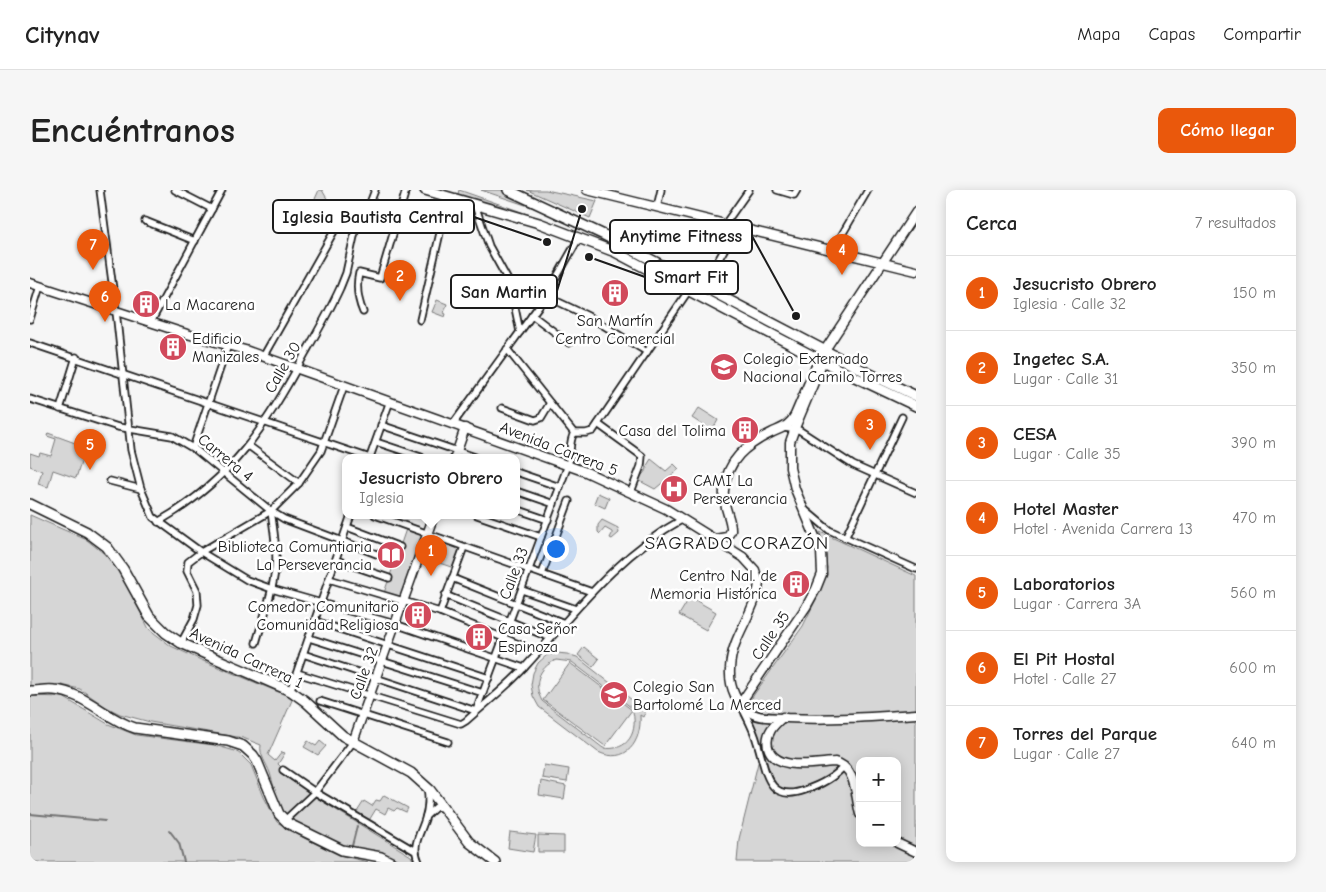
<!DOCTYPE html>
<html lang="es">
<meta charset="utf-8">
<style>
:root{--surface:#fff;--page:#f6f6f6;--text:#222;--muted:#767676;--line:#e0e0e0;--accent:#ea580c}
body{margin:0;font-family:"Comic Neue",sans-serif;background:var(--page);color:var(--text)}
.controls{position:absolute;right:15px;bottom:15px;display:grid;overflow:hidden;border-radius:10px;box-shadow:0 2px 12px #0003}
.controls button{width:45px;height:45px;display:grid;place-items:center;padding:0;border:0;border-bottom:1px solid var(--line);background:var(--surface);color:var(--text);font:25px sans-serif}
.you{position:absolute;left:525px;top:358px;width:18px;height:18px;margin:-12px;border:4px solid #fff;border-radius:50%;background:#1a73e8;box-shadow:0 0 0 8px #1a73e833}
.badge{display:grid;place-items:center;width:32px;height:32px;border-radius:50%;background:var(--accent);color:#fff;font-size:16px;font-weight:700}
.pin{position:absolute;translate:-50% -41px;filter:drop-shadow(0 1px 2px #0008)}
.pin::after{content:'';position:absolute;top:26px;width:18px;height:15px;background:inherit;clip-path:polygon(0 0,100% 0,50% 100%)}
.popup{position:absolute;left:312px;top:264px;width:178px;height:65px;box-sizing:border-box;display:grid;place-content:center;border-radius:10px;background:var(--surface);filter:drop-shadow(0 1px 4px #0005);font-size:16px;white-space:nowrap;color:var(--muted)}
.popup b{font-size:19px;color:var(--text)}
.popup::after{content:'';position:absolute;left:50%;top:100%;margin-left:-10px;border:10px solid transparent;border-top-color:var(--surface)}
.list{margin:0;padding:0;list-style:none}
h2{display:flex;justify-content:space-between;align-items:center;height:65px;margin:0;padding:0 20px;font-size:21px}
h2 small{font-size:16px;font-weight:400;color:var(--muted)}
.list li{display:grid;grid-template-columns:32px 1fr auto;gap:15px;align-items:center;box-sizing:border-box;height:75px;padding:0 20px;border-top:1px solid var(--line)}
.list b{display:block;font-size:19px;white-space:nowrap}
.list p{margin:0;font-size:16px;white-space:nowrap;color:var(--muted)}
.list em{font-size:16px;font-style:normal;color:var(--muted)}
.map{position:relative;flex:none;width:886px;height:672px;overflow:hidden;border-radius:10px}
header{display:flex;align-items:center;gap:30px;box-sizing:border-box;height:70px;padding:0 25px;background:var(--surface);border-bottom:1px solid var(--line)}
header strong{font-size:24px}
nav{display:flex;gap:28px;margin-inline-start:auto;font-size:18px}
.intro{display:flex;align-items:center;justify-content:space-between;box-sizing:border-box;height:120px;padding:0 30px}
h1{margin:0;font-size:35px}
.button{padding:12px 22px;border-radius:10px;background:var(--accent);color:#fff;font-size:18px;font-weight:700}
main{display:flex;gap:30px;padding:0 30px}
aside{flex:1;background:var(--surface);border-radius:10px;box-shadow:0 2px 12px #0003}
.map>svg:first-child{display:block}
</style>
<header>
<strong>Citynav</strong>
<nav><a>Mapa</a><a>Capas</a><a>Compartir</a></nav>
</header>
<div class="intro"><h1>Encuéntranos</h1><a class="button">Cómo llegar</a></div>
<main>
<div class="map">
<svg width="886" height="672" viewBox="0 0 886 672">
<rect width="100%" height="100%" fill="#f6f6f6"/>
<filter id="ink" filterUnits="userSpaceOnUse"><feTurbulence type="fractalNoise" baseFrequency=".02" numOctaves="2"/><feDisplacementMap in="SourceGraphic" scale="10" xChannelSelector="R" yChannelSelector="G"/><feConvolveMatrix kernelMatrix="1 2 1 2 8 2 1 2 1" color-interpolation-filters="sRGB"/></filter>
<g filter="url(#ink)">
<!-- green -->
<g fill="#d6d6d6" stroke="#797979" fill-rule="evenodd">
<polygon points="289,0 292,0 299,12 297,16 285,9"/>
<polygon points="429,0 529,35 529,36 427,7"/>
<polygon points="451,0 471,0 519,23"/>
<polygon points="497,0 516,0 567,11 560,28"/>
<polygon points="407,110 417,114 414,123 416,124 415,127 402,122"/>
<polygon points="669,218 688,230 682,241 662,228"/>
<polygon points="18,243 56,257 46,288 23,280 18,297 8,294 12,281 0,276 0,263 9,266 10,263 21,266 26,249 17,246"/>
<polygon points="621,269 636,281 644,274 649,279 625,299 608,290 617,279 616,277"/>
<polygon points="568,303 579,308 575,318 564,313"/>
<path d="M 0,325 L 57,350 L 72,362 L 84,374 L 91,385 L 119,439 L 141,456 L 171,470 L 263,508 L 238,565 L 245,571 L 252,562 L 255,563 L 248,574 L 251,577 L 249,582 L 282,605 L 381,666 L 384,672 C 370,672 369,669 358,666 C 346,662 332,662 320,658 C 303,654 262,634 253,620 C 246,609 244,596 240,583 C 237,574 229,565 231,555 L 213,548 L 120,532 L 90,524 L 76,517 L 50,499 L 31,495 L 0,497 Z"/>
<polygon points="572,330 588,338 589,343 582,349 580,348 582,344 582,342 575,338 570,344 568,342 568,335"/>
<polygon points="376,339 393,345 371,408 354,403"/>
<path d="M 790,342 L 886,386 L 886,672 L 707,672 L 709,649 L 730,565 L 724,549 L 711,525 L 725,503 L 773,436 L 789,403 L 797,378 ZM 830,571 L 867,571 L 867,653 L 830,653 Z"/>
<polygon points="396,346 431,358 424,378 389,366"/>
<polygon points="660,407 686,422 676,440 649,425"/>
<polygon points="554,457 569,469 563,477 548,465"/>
<path d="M 527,463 L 537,464 L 547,467 L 616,521 L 613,527 L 610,525 C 612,552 596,575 568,562 L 509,517 L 503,506 L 501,495 L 503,483 L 508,473 L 517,465 ZM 526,470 L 542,472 L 602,518 C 609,541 599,562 573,558 L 512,511 C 503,494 508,478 526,470 Z"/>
<polygon points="540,473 602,520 575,556 513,510"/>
<polygon points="0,506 33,507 78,534 106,545 184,555 205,561 210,564 221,575 234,607 247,632 274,648 309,665 338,672 0,672"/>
<polygon points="278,551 286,556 290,551 296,556 288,565 274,557"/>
<polygon points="514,575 539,579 537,592 512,588"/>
<polygon points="511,591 536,596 534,609 509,605"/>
<polygon points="354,605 378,618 376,622 367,618 364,621 358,618 355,624 346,619 338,632 325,625 334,611 342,616 346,610 350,611"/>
<polygon points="480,642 506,645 503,662 478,658"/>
<polygon points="508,645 534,646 534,662 508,662"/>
</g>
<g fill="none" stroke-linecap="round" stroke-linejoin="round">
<!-- stream -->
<g stroke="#727272" stroke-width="2">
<polyline points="0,624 75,631"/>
<polyline points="139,640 149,653 154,672"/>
<polyline points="322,656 327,636"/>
</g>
<defs>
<g id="street">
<polyline points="70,0 87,130 101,260 111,299 123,327 171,362 217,390 242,399 365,434 494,478"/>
<polyline points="145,0 182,19"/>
<polyline points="747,0 764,5 767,0"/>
<polyline points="445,15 459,56 480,94 490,142"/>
<polyline points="627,17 631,0"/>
<polyline points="115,31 165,51"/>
<polyline points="695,34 719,0"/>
<polyline points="803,60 838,0"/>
<polyline points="673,97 707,37"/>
<polyline points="516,106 558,126 617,162"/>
<path d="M 333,122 C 328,110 326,96 329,83 L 350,88 L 376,0"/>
<polyline points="502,125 539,153"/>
<polyline points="0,129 10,96"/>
<polyline points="390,130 418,8"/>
<polyline points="121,132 192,0"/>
<polyline points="0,153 337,267"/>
<polyline points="477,159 544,243"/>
<polyline points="233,167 307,36 315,32 326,37"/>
<polyline points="0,209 88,237 142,246 166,260 241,321 254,329 365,371"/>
<polyline points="472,218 505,230 511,228 520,213"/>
<polyline points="30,219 46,167"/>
<polyline points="423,234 516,106 549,48"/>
<polyline points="568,234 612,266 611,276 601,302"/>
<polyline points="351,235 445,267"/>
<polyline points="754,238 769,240 823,275 886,303"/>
<polyline points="544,243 556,243 563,241 659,100"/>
<polyline points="346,252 391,267"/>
<polyline points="219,256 269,293"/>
<polyline points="163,258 198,155"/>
<polyline points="340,267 360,211"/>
<polyline points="486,282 530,297"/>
<polyline points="80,291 111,299"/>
<polyline points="486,301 524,314"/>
<polyline points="486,319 518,330"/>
<polyline points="774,319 799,340 886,379"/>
<polyline points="345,325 562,402"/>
<polyline points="447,325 511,347"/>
<path d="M 128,332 C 202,290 237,235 276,162 C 288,141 300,120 310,98 L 316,83 L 326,37 L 333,31 L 345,0"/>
<polyline points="317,337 370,357"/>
<polyline points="815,348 872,227"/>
<polyline points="306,370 359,388"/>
<polyline points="512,384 539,311"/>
<polyline points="422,388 534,433"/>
<polyline points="299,389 410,422 508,462"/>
<polyline points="492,400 546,419"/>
<polyline points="415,405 516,446"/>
<polyline points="410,422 434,357"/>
<polyline points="285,431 459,488"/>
<polyline points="279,448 453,503"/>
<polyline points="151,453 164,429 168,415 167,401 157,381 158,372 171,362 241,321 269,293 291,261 314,196"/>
<path d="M 226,453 C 234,425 245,397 246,368 C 246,352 243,336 241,321"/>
<polyline points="273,464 446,521"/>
<path d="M 267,483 L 431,534 L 436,531 C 456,513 478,496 495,477 C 544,423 588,364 653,329"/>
<polyline points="262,496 321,325"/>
<polyline points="290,511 418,552"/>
<path d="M 712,517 C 717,528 724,540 727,552 C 736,579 736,614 775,600 C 790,595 804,588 814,576"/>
<path d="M 446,521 L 538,275 C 542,264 538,253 544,243"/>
<polyline points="253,580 285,602 385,661"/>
<polyline points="396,626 406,617 413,618"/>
<polyline points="255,630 285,602 323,552"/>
<path d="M 389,672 C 381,656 390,645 395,629 C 398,620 399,607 397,597"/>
</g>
<g id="secondary">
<polyline points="557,0 886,81"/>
<path d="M 0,93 L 157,144 L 215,160 L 556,282 L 636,319 L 713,367 L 725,380 L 729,393 L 728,400 C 721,428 701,449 700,479 C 699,496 706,516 723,524 C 733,529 746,527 757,528 C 800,530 843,527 886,524"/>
<polyline points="425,267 435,238"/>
<path d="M 685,349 L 697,347 L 701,341 C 702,328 692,317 694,300 C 697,270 716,255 741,243 C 751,238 759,237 765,225 L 789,169 L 886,22"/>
<polyline points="710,514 776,417 786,399 792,384 791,361 765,299 760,278 760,252 765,238 793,171"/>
<path d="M 753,527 C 744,535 735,543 738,557 C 745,582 785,573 805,572 C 827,578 825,606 830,624"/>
<polyline points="323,552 404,325"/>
<polyline points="867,653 886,662"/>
</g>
<g id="primary">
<polyline points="395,0 509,33 585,62 806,178 886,216"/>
<polyline points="478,0 574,45 838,183 886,206"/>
<polyline points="0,314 57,342 77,357 93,379 119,426 136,443 151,453 180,466 261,501 275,511 313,546 381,583 400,600 439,652 465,672"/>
<path d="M 0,501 C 8,501 16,499 24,500 C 54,502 76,529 105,538 L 198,551 L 213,556 L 223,565 L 227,571 L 249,624 L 259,634 L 312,660 L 351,667 L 361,672"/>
</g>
</defs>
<!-- street casing -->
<use href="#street" stroke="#1c1c1c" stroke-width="9"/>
<!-- secondary casing -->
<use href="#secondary" stroke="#1c1c1c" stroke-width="11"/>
<!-- primary casing -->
<use href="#primary" stroke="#1c1c1c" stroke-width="12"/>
<!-- street -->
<use href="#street" stroke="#fff" stroke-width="5.5"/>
<!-- secondary -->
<use href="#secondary" stroke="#fff" stroke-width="8"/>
<!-- primary -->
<use href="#primary" stroke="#fff" stroke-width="9"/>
</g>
</g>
<!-- icons -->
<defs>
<symbol id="building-disc" viewBox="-11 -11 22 22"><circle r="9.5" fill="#d1495b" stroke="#fff"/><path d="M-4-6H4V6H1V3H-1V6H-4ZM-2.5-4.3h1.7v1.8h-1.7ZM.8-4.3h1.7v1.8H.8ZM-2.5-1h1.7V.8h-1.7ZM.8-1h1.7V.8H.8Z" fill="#fff"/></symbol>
<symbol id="university-disc" viewBox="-11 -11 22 22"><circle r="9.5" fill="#d1495b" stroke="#fff"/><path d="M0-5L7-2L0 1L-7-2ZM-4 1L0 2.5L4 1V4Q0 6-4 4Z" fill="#fff"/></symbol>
<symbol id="hospital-disc" viewBox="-11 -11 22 22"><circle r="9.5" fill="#d1495b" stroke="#fff"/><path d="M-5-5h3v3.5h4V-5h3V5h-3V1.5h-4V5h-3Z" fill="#fff"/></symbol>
<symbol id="library-disc" viewBox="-11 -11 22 22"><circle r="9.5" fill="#d1495b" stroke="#fff"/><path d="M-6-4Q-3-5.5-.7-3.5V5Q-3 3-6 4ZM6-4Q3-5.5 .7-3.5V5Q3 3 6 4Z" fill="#fff"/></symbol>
<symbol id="school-disc" viewBox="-11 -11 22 22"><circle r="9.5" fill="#d1495b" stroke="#fff"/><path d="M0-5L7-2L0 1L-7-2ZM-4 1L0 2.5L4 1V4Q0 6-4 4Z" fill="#fff"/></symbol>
</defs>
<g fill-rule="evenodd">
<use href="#building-disc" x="569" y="87" width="32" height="32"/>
<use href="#building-disc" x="100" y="98" width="32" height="32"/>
<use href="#building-disc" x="127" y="141" width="32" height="32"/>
<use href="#university-disc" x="678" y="161" width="32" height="32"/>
<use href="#building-disc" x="699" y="224" width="32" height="32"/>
<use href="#hospital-disc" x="628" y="283" width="32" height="32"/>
<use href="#library-disc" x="345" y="349" width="32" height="32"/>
<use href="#building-disc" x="750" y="378" width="32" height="32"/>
<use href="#building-disc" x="372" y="409" width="32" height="32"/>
<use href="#building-disc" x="433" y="431" width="32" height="32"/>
<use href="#school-disc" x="568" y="489" width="32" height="32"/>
</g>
<g text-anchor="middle" stroke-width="5" stroke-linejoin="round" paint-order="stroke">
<!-- poi labels -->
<g font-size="16" fill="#1c1c1c" stroke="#fff" text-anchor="start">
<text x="135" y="120">La Macarena</text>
<text x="585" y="136" text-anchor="middle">San Martín<tspan x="585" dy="18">Centro Comercial</tspan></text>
<text x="162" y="154">Edificio<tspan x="162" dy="18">Manizales</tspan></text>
<text x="713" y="174">Colegio Externado<tspan x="713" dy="18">Nacional Camilo Torres</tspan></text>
<text x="696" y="246" text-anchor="end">Casa del Tolima</text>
<text x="663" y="296">CAMI La<tspan x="663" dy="18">Perseverancia</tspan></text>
<text x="342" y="362" text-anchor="end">Biblioteca Comuntiaria<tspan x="342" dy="18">La Perseverancia</tspan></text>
<text x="747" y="391" text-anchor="end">Centro Nal. de<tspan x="747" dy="18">Memoria Histórica</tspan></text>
<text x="369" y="422" text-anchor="end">Comedor Comunitario<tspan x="369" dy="18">Comunidad Religiosa</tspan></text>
<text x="468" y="444">Casa Señor<tspan x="468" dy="18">Espinoza</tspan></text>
<text x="603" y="502">Colegio San<tspan x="603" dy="18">Bartolomé La Merced</tspan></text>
</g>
<!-- street labels -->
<g font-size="16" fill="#1c1c1c" stroke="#fff">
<text transform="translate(252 177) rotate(-60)" y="6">Calle 30</text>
<text transform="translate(529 258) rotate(21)" y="6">Avenida Carrera 5</text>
<text transform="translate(196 267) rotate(39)" y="6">Carrera 4</text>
<text transform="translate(483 383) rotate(-69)" y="6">Calle 33</text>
<text transform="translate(740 445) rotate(-56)" y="6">Calle 35</text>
<text transform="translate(217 467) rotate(25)" y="6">Avenida Carrera 1</text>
<text transform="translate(333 483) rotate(-70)" y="6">Calle 32</text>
</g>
<!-- quarter labels -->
<g font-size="19" letter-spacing="1" fill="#1c1c1c" stroke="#fff">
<text x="707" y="359">SAGRADO CORAZÓN</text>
</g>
</g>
<!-- callouts -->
<path fill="none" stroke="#1c1c1c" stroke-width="2" d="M517 52L444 27M766 126L722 46M559 67L615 87M552 19L527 101"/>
<g fill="#1c1c1c" stroke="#fff" stroke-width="2">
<circle cx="517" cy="52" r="5"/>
<circle cx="766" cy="126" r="5"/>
<circle cx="559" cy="67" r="5"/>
<circle cx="552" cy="19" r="5"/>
</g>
<g fill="#fff" stroke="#1c1c1c" stroke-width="2">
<rect x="243" y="10" width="201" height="33" rx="5"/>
<rect x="580" y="30" width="142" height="33" rx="5"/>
<rect x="615" y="71" width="93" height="33" rx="5"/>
<rect x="421" y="85" width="106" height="33" rx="5"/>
</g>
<g font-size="18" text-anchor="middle" font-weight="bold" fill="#1c1c1c">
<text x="343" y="33">Iglesia Bautista Central</text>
<text x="651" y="52">Anytime Fitness</text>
<text x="661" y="93">Smart Fit</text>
<text x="474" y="108">San Martin</text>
</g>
</svg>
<div class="controls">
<button>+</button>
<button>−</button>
</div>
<div class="you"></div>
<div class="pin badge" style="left:401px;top:386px">1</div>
<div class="popup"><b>Jesucristo Obrero</b>Iglesia</div>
<div class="pin badge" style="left:370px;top:111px">2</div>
<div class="pin badge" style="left:840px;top:260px">3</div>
<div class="pin badge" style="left:812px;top:85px">4</div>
<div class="pin badge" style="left:60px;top:280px">5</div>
<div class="pin badge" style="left:75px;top:132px">6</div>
<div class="pin badge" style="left:63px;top:80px">7</div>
</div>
<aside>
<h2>Cerca<small>7 resultados</small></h2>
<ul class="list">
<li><span class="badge">1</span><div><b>Jesucristo Obrero</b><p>Iglesia · Calle 32</p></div><em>150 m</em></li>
<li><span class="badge">2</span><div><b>Ingetec S.A.</b><p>Lugar · Calle 31</p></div><em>350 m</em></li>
<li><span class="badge">3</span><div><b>CESA</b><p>Lugar · Calle 35</p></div><em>390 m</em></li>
<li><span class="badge">4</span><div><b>Hotel Master</b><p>Hotel · Avenida Carrera 13</p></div><em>470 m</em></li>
<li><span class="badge">5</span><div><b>Laboratorios</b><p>Lugar · Carrera 3A</p></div><em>560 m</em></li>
<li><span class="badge">6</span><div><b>El Pit Hostal</b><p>Hotel · Calle 27</p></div><em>600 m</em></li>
<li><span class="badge">7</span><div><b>Torres del Parque</b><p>Lugar · Calle 27</p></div><em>640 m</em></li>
</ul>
</aside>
</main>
